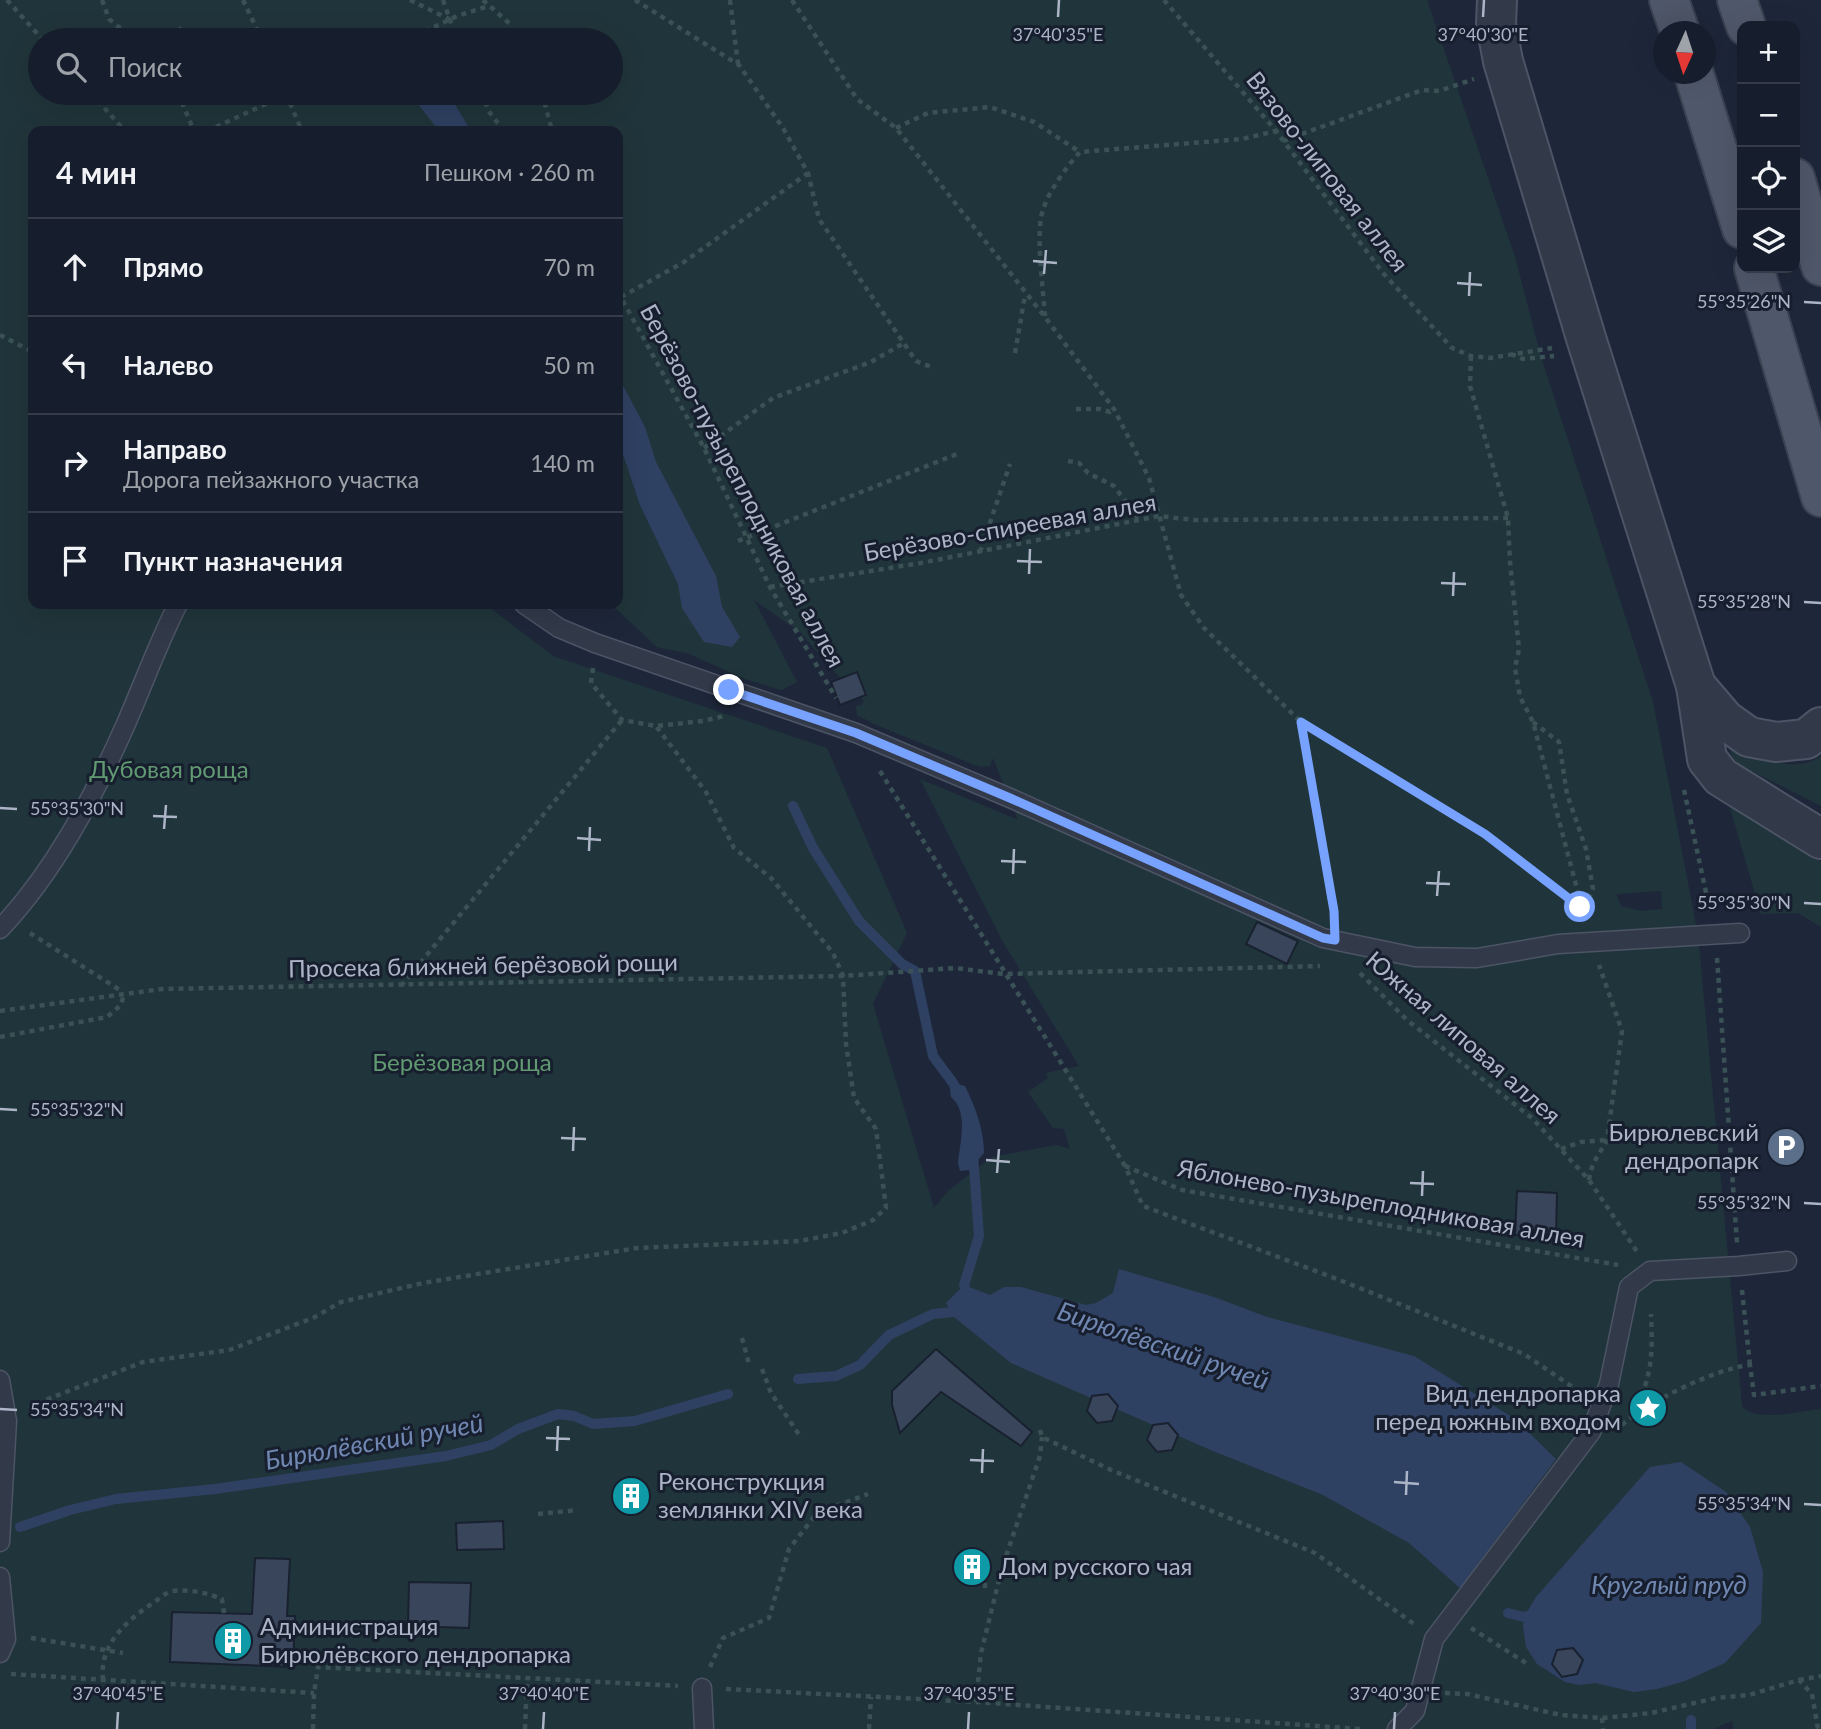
<!DOCTYPE html>
<html lang="ru">
<meta charset="utf-8">
<style>
:root{--surface:#161d2c;--page:#1f2634;--text:#f1f3f6;--muted:#9ea2a9;--line:#353b48}
body{margin:0;font-family:Lato,sans-serif;background:var(--page);color:var(--text)}
.controls{position:absolute;right:21px;top:21px;display:grid;overflow:hidden;border-radius:14px;box-shadow:0 7px 28px #0002}
.controls button{width:63px;height:63px;display:grid;place-items:center;padding:0;border:0;border-bottom:2px solid var(--line);background:var(--surface);color:var(--text);font:35px sans-serif}
.compass{position:absolute;left:1653px;top:21px;width:63px;height:63px;border-radius:50%;background:var(--surface);box-shadow:0 7px 28px #0002;rotate:183deg}
.stop{position:absolute;width:21px;height:21px;margin:-16px;border:5px solid #78a2ff;border-radius:50%;background:#fff}
.stop.end{background:#78a2ff;border-color:#fff;box-shadow:0 2px 7px #0008}
.list{margin:0;padding:0;list-style:none}
h2{display:flex;justify-content:space-between;align-items:center;height:91px;margin:0;padding:0 28px;font-size:30px}
h2 small{font-size:23px;font-weight:400;color:var(--muted)}
.list li{display:grid;grid-template-columns:46px 1fr auto;gap:21px;align-items:center;box-sizing:border-box;height:98px;padding:0 28px;border-top:2px solid var(--line)}
.list b{display:block;font-size:26px;white-space:nowrap}
.list p{margin:0;font-size:23px;white-space:nowrap;color:var(--muted)}
.list em{font-size:23px;font-style:normal;color:var(--muted)}
.icon{flex:none;width:38px;height:38px;fill:none;stroke:currentColor;stroke-width:2;stroke-linecap:round;stroke-linejoin:round}
.map{position:relative;flex:none;width:1821px;height:1729px;overflow:hidden}
.search{position:absolute;background:var(--surface);box-shadow:0 7px 28px #0002;left:28px;top:28px;width:595px;height:77px;display:flex;align-items:center;gap:18px;box-sizing:border-box;padding:0 24px;border-radius:38px;color:var(--muted);font-size:26px}
.panel{position:absolute;background:var(--surface);box-shadow:0 7px 28px #0002;left:28px;top:126px;width:595px;height:483px;border-radius:14px}
.map>svg:first-child{display:block}
</style>
<div class="map">
<svg width="1821" height="1729" viewBox="0 0 1821 1729">
<rect width="100%" height="100%" fill="#1e273a"/>
<!-- green -->
<g fill="#20353b" fill-rule="evenodd">
<path d="M 0,0 L 1427,0 L 1515,257 L 1541,357 L 1653,702 L 1698,935 L 1742,1406 C 1753,1423 1802,1411 1821,1409 L 1821,1729 L 1734,1729 L 1732,1721 L 1713,1729 L 0,1729 ZM 40,40 L 611,40 L 611,93 L 40,93 ZM 33,131 L 618,131 L 618,604 L 611,604 L 657,647 L 687,653 L 745,679 L 781,690 L 797,682 L 754,600 L 800,632 L 856,696 L 864,700 L 862,705 L 856,706 L 857,715 L 874,724 L 980,767 L 990,766 L 993,758 L 1018,820 L 920,779 L 1003,942 L 1079,1066 L 1046,1073 L 1048,1078 L 1028,1092 L 1053,1128 L 1064,1129 L 1070,1149 L 1056,1145 L 992,1157 L 948,1191 L 934,1208 L 873,1004 L 907,933 L 827,748 L 553,656 L 485,604 L 33,604 ZM 1661,891 L 1662,909 L 1641,911 L 1621,906 L 1616,894 Z"/>
<path d="M 1727,740 C 1752,756 1793,776 1821,756 L 1821,806 L 1734,762 Z"/>
<polygon points="1728,801 1821,862 1821,927 1798,913 1761,914"/>
</g>
<!-- water -->
<g fill="#2f4163">
<polygon points="414,93 448,93 471,131 439,131 418,104"/>
<polygon points="618,376 645,427 656,462 716,576 722,607 740,637 732,647 704,642 682,608 678,584 640,505 618,439"/>
<path d="M 953,1083 L 965,1086 C 975,1106 984,1130 984,1153 L 969,1170 L 960,1171 L 958,1163 C 960,1142 969,1112 951,1097 L 950,1090 Z"/>
<polygon points="1119,1269 1214,1297 1267,1317 1414,1356 1515,1419 1556,1459 1460,1588 1409,1543 1323,1495 1213,1451 1011,1363 954,1317 946,1303 964,1285 990,1295 1004,1287 1021,1287 1086,1305 1096,1303 1113,1293"/>
<polygon points="1681,1462 1726,1492 1750,1527 1763,1572 1761,1623 1725,1663 1685,1681 1657,1689 1634,1692 1595,1683 1579,1685 1565,1682 1537,1664 1526,1647 1523,1626 1524,1617 1536,1597 1650,1467"/>
</g>
<g fill="none" stroke-linecap="round" stroke-linejoin="round">
<!-- stream -->
<g stroke="#2f4163" stroke-width="10">
<polyline points="793,806 813,848 859,921 902,964 915,971 933,1056 953,1083 959,1095"/>
<polyline points="968,1297 964,1285 979,1236 973,1154"/>
<polyline points="798,1379 836,1376 860,1365 889,1335 933,1314 963,1311"/>
<polyline points="20,1527 70,1510 116,1499 215,1489 446,1456 491,1445 518,1429 558,1414 574,1416 593,1424 635,1421 728,1394"/>
<polyline points="1508,1613 1524,1617 1534,1614"/>
<polyline points="1691,1720 1691,1729"/>
</g>
</g>
<!-- building -->
<g fill="#39455a" stroke="#192130" stroke-width="2">
<polygon points="857,672 866,695 840,705 831,682"/>
<polygon points="1257,922 1298,941 1287,964 1246,944"/>
<polygon points="1517,1191 1557,1193 1556,1237 1515,1235"/>
<polygon points="936,1349 1032,1432 1021,1446 941,1392 900,1433 892,1405 892,1391"/>
<polygon points="1108,1394 1118,1406 1112,1421 1097,1423 1087,1411 1092,1396"/>
<polygon points="1168,1423 1178,1435 1172,1450 1157,1452 1147,1440 1153,1425"/>
<polygon points="503,1521 504,1549 457,1550 456,1523"/>
<polygon points="255,1558 290,1559 287,1616 295,1616 293,1667 170,1662 172,1612 252,1614"/>
<polygon points="409,1582 471,1583 469,1628 408,1626"/>
<polygon points="1573,1648 1583,1660 1577,1674 1562,1677 1552,1664 1557,1650"/>
</g>
<g fill="none" stroke-linecap="round" stroke-linejoin="round">
<defs>
<g id="service">
<polyline points="524,604 559,628 595,643 856,733 1010,798 1323,938 1415,957 1477,958 1558,944 1740,933"/>
<path d="M 0,929 C 54,872 93,798 125,726 C 143,685 158,643 178,604"/>
<polyline points="0,1380 7,1421 0,1542"/>
<polyline points="0,1577 6,1639 0,1653"/>
<polyline points="702,1688 704,1729"/>
<polyline points="1397,1729 1415,1711 1434,1639 1591,1432 1609,1384 1629,1287 1650,1271 1739,1266 1787,1261"/>
</g>
<g id="tertiary">
<polyline points="1497,0 1496,24 1503,61 1586,338 1696,686 1707,759 1721,777 1821,839"/>
<polyline points="1696,686 1725,720 1749,737 1776,742 1806,739 1821,727"/>
</g>
<g id="primary">
<polyline points="1669,0 1680,32"/>
<polyline points="1737,0 1746,26"/>
<polyline points="1694,74 1742,229"/>
<polyline points="1795,178 1821,266"/>
<polyline points="1754,268 1821,497"/>
</g>
</defs>
<!-- service casing -->
<use href="#service" stroke="#4c5465" stroke-width="21"/>
<!-- tertiary casing -->
<use href="#tertiary" stroke="#4c5465" stroke-width="42"/>
<!-- primary casing -->
<use href="#primary" stroke="#3b4353" stroke-width="42"/>
<!-- path -->
<g stroke="#3a5155" stroke-width="4.5" stroke-dasharray="5 5" stroke-linecap="butt">
<polyline points="7,0 43,40"/>
<polyline points="102,0 109,19 135,40"/>
<polyline points="243,0 262,40"/>
<polyline points="410,0 451,20"/>
<polyline points="443,0 457,40"/>
<polyline points="483,0 510,24 513,40"/>
<polyline points="635,0 739,65 783,128 808,173 819,219 916,361 934,368"/>
<polyline points="730,0 738,64"/>
<polyline points="792,0 857,99 896,128 1045,317 1114,409 1149,478 1181,595 1204,628 1301,722 1485,834 1580,907"/>
<polyline points="1164,0 1276,131 1383,273 1452,348 1471,356 1490,358 1552,348"/>
<polyline points="173,40 183,25"/>
<polyline points="407,40 457,16 489,6"/>
<polyline points="91,93 125,131"/>
<polyline points="178,93 194,131"/>
<polyline points="481,93 490,113 504,131"/>
<polyline points="542,93 552,131"/>
<polyline points="286,94 302,131"/>
<polyline points="896,128 928,113 990,107 1034,122 1080,152"/>
<polyline points="207,131 290,93"/>
<polyline points="1283,141 1422,90 1439,91 1474,79"/>
<polyline points="618,292 704,448 770,587 836,698"/>
<polyline points="621,297 684,262 808,173"/>
<path d="M 1045,316 C 1043,288 1037,244 1041,218 C 1045,195 1065,169 1080,152 L 1242,139 L 1276,131"/>
<polyline points="0,335 33,352"/>
<polyline points="1015,353 1025,295"/>
<polyline points="1511,354 1523,359 1554,356"/>
<polyline points="1471,356 1470,386 1508,518 1510,562 1519,649 1515,668 1520,697 1533,722 1585,919"/>
<polyline points="1076,409 1100,409 1110,412 1114,409"/>
<polyline points="704,448 773,398 871,362 904,343"/>
<polyline points="1068,461 1079,463 1088,473 1114,486 1138,518"/>
<polyline points="738,541 957,454"/>
<polyline points="980,552 1010,464"/>
<polyline points="770,587 921,563 1159,516 1194,520 1508,518"/>
<polyline points="593,668 591,683 622,720 656,726 703,721 724,716"/>
<polyline points="1533,722 1559,742 1567,794 1586,849 1593,889 1583,911"/>
<polyline points="1301,723 1334,915"/>
<polyline points="880,771 1125,1166 1143,1206 1337,1279 1524,1354 1580,1392"/>
<polyline points="1684,790 1710,911"/>
<polyline points="30,933 123,992"/>
<polyline points="1717,958 1737,1243"/>
<polyline points="1360,973 1407,1020 1532,1118 1589,1180 1638,1253"/>
<polyline points="401,986 622,720"/>
<polyline points="0,1011 162,989 843,976 955,968 1003,974 1320,966"/>
<polyline points="0,1037 107,1017 121,1005 124,994"/>
<polyline points="1561,1149 1581,1142 1606,1140"/>
<polyline points="1125,1166 1182,1190 1618,1265"/>
<path d="M 1589,1180 C 1591,1163 1599,1155 1607,1140 L 1622,1031 L 1599,965"/>
<polyline points="1742,1290 1750,1365"/>
<polyline points="742,1338 749,1364"/>
<polyline points="762,1369 771,1393 800,1436"/>
<polyline points="29,1409 48,1399 143,1362 229,1350 313,1318 341,1302 423,1283 637,1248 799,1241 842,1233 873,1220 886,1208 876,1129 854,1098 846,1044 843,976 833,953 771,878 734,848 706,792 656,726"/>
<path d="M 1634,1414 C 1652,1375 1653,1355 1651,1314"/>
<path d="M 1622,1425 C 1647,1402 1717,1368 1750,1365 L 1754,1395 L 1821,1386"/>
<polyline points="1040,1430 1042,1437 1111,1470 1315,1553 1414,1624"/>
<polyline points="538,1514 578,1510"/>
<polyline points="977,1581 985,1581 985,1590"/>
<polyline points="1471,1628 1526,1663"/>
<polyline points="31,1638 123,1653"/>
<polyline points="710,1667 723,1638 769,1618 789,1549 817,1513 868,1494"/>
<polyline points="11,1674 314,1693"/>
<path d="M 103,1680 C 99,1646 124,1623 150,1605 C 157,1601 165,1592 173,1591 C 190,1589 207,1593 222,1599 L 224,1613"/>
<polyline points="1799,1680 1821,1676"/>
<polyline points="726,1689 976,1702 1360,1729"/>
<polyline points="1445,1693 1467,1694 1561,1715 1602,1718 1651,1713 1716,1698 1749,1695 1799,1680 1812,1694 1818,1729"/>
<polyline points="976,1702 981,1653 1002,1568 1040,1456 1042,1437"/>
<polyline points="1602,1718 1603,1729"/>
<polyline points="313,1729 314,1693 318,1667 678,1686"/>
<polyline points="525,1729 527,1678"/>
<polyline points="869,1729 871,1697"/>
</g>
<!-- service -->
<use href="#service" stroke="#323a4a" stroke-width="18"/>
<!-- tertiary -->
<use href="#tertiary" stroke="#323a4a" stroke-width="38"/>
<!-- primary -->
<use href="#primary" stroke="#4f586a" stroke-width="38"/>
</g>
<g fill="none" stroke-linecap="round" stroke-linejoin="round">
<!-- route -->
<polyline stroke="#78a2ff" stroke-width="9" points="729,690 856,733 1010,798 1323,938 1335,940 1334,911 1301,722 1485,834 1580,907"/>
</g>
<!-- ticks -->
<path fill="none" stroke="#acb4c7" stroke-width="2.5" d="M 1058,17 L 1059,0M 1483,17 L 1484,0M 1033,261 L 1057,263M 1044,274 L 1046,250M 1457,283 L 1482,285M 1469,296 L 1470,272M 1804,302 L 1821,303M 1017,561 L 1042,562M 1029,574 L 1030,549M 1441,583 L 1466,584M 1453,596 L 1454,572M 1804,602 L 1821,603M 0,808 L 17,809M 153,816 L 177,817M 164,829 L 166,805M 577,838 L 601,840M 589,851 L 590,827M 1001,861 L 1026,862M 1013,874 L 1014,849M 1426,883 L 1450,884M 1437,896 L 1439,871M 1804,903 L 1821,904M 0,1109 L 17,1110M 561,1138 L 586,1139M 573,1151 L 574,1127M 986,1160 L 1010,1162M 997,1173 L 999,1149M 1410,1183 L 1434,1184M 1422,1196 L 1423,1171M 1804,1203 L 1821,1204M 0,1409 L 17,1410M 546,1438 L 570,1439M 557,1451 L 558,1426M 970,1460 L 994,1461M 982,1473 L 983,1449M 1394,1482 L 1419,1484M 1406,1495 L 1407,1471M 1804,1504 L 1821,1505M 117,1729 L 118,1712M 543,1729 L 544,1712M 968,1729 L 969,1712M 1394,1729 L 1395,1712"/>
<!-- icons -->
<defs>
<symbol id="parking-disc" viewBox="-11 -11 22 22"><circle r="9.5" fill="#5c6f8a" stroke="#171f2e"/><path d="M-3.5-5.5H1a3.5 3.5 0 0 1 0 7H-1V5.5H-3.5ZM-1-3.4V-.6H.8a1.4 1.4 0 0 0 0-2.8Z" fill="#fff"/></symbol>
<symbol id="sight-disc" viewBox="-11 -11 22 22"><circle r="9.5" fill="#0f9aa8" stroke="#171f2e"/><path d="M0-6L1.8-2.2L6-1.7L2.9 1.2L3.7 5.4L0 3.3L-3.7 5.4L-2.9 1.2L-6-1.7L-1.8-2.2Z" fill="#fff"/></symbol>
<symbol id="building-disc" viewBox="-11 -11 22 22"><circle r="9.5" fill="#0f9aa8" stroke="#171f2e"/><path d="M-4-6H4V6H1V3H-1V6H-4ZM-2.5-4.3h1.7v1.8h-1.7ZM.8-4.3h1.7v1.8H.8ZM-2.5-1h1.7V.8h-1.7ZM.8-1h1.7V.8H.8Z" fill="#fff"/></symbol>
</defs>
<g fill-rule="evenodd">
<use href="#parking-disc" x="1764" y="1125" width="44" height="44"/>
<use href="#sight-disc" x="1626" y="1386" width="44" height="44"/>
<use href="#building-disc" x="609" y="1474" width="44" height="44"/>
<use href="#building-disc" x="950" y="1545" width="44" height="44"/>
<use href="#building-disc" x="211" y="1619" width="44" height="44"/>
</g>
<g text-anchor="middle" stroke-width="6" stroke-linejoin="round" paint-order="stroke">
<!-- street labels -->
<g font-size="24" fill="#acb4c7" stroke="#171f2e">
<text transform="translate(1327 172) rotate(52)" y="8">Вязово-липовая аллея</text>
<text transform="translate(742 486) rotate(62)" y="8">Берёзово-пузыреплодниковая аллея</text>
<text transform="translate(1010 528) rotate(-10)" y="8">Берёзово-спиреевая аллея</text>
<text transform="translate(483 966) rotate(-1)" y="8">Просека ближней берёзовой рощи</text>
<text transform="translate(1463 1038) rotate(41)" y="8">Южная липовая аллея</text>
<text transform="translate(1381 1204) rotate(10)" y="8">Яблонево-пузыреплодниковая аллея</text>
</g>
<!-- park labels -->
<g font-size="24" fill="#619972" stroke="#171f2e">
<text x="169" y="778">Дубовая роща</text>
<text x="462" y="1071">Берёзовая роща</text>
</g>
<!-- poi labels -->
<g font-size="24" fill="#acb4c7" stroke="#171f2e" text-anchor="start">
<text x="1759" y="1141" text-anchor="end">Бирюлевский<tspan x="1759" dy="28">дендропарк</tspan></text>
<text x="1621" y="1402" text-anchor="end">Вид дендропарка<tspan x="1621" dy="28">перед южным входом</tspan></text>
<text x="658" y="1490">Реконструкция<tspan x="658" dy="28">землянки XIV века</tspan></text>
<text x="999" y="1575">Дом русского чая</text>
<text x="260" y="1635">Администрация<tspan x="260" dy="28">Бирюлёвского дендропарка</tspan></text>
</g>
<!-- water labels -->
<g font-size="26" font-style="italic" fill="#7087b2" stroke="#171f2e">
<text transform="translate(1163 1346) rotate(19)" y="9">Бирюлёвский ручей</text>
<text transform="translate(374 1442) rotate(-10)" y="9">Бирюлёвский ручей</text>
<text x="1669" y="1594">Круглый пруд</text>
</g>
</g>
<g font-size="18" text-anchor="middle" fill="#acb4c7" stroke="#171f2e" stroke-width="6" stroke-linejoin="round" paint-order="stroke">
<text x="1058" y="41">37°40'35"E</text>
<text x="1483" y="41">37°40'30"E</text>
<text x="1744" y="308">55°35'26"N</text>
<text x="1744" y="608">55°35'28"N</text>
<text x="77" y="815">55°35'30"N</text>
<text x="1744" y="909">55°35'30"N</text>
<text x="77" y="1116">55°35'32"N</text>
<text x="1744" y="1209">55°35'32"N</text>
<text x="77" y="1416">55°35'34"N</text>
<text x="1744" y="1510">55°35'34"N</text>
<text x="118" y="1700">37°40'45"E</text>
<text x="544" y="1700">37°40'40"E</text>
<text x="969" y="1700">37°40'35"E</text>
<text x="1395" y="1700">37°40'30"E</text>
</g>
</svg>
<div class="controls">
<button>+</button>
<button>−</button>
<button><svg class="icon" aria-label="locate" viewBox="0 0 24 24"><circle cx="12" cy="12" r="6"/><path d="M12 2v4M12 18v4M2 12h4M18 12h4"/></svg></button>
<button><svg class="icon" aria-label="layers" viewBox="0 0 24 24"><path d="M12 4l9 5-9 5-9-5zM3 14l9 5 9-5"/></svg></button>
</div>
<svg class="compass" viewBox="-18 -18 36 36"><path d="M0-13l5 13h-10z" fill="#e53935"/><path d="M0 13l5-13h-10z" fill="#9ea2a9"/></svg>
<div class="stop" style="left:1580px;top:907px"></div>
<div class="stop end" style="left:729px;top:690px"></div>
<div class="search"><svg class="icon" aria-label="search" viewBox="0 0 24 24"><circle cx="10" cy="10" r="6"/><path d="M15 15l6 6"/></svg>Поиск</div>
<section class="panel">
<h2>4 мин<small>Пешком · 260 m</small></h2>
<ul class="list">
<li><svg class="icon" aria-label="ahead" viewBox="0 0 24 24"><path d="M12 20V5M6 11l6-6 6 6"/></svg><div><b>Прямо</b></div><em>70 m</em></li>
<li><svg class="icon" aria-label="left" viewBox="0 0 24 24"><path d="M17 20v-9H6M10 6l-5 5 5 5"/></svg><div><b>Налево</b></div><em>50 m</em></li>
<li><svg class="icon" aria-label="right" viewBox="0 0 24 24"><path d="M7 20v-9h11M14 6l5 5-5 5"/></svg><div><b>Направо</b><p>Дорога пейзажного участка</p></div><em>140 m</em></li>
<li><svg class="icon" aria-label="arrive" viewBox="0 0 24 24"><path d="M6 21V4h12l-3 4 3 4H6"/></svg><div><b>Пункт назначения</b></div></li>
</ul>
</section>
</div>
